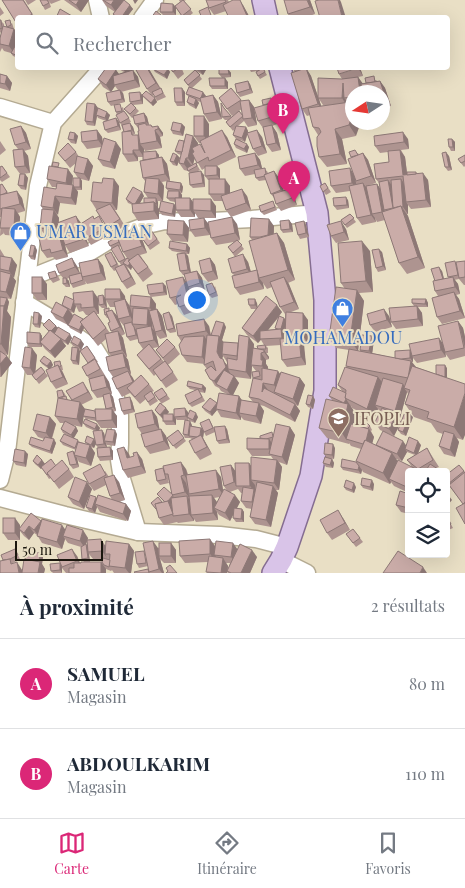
<!DOCTYPE html>
<html lang="fr">
<meta charset="utf-8">
<style>
:root{--surface:#fff;--page:#f6f6f7;--text:#1f2937;--muted:#747a83;--line:#e0e1e3;--accent:#db2777}
body{margin:0;font-family:"Playfair Display",serif;background:var(--page);color:var(--text)}
.controls{position:absolute;right:15px;bottom:15px;display:grid;overflow:hidden;border-radius:5px;box-shadow:0 5px 20px #0002}
.controls button{width:45px;height:45px;display:grid;place-items:center;padding:0;border:0;border-bottom:1px solid var(--line);background:var(--surface);color:var(--text);font:25px sans-serif}
.compass{position:absolute;left:345px;top:85px;width:45px;height:45px;border-radius:50%;background:var(--surface);box-shadow:0 5px 20px #0002;rotate:258deg}
.scale{position:absolute;left:15px;bottom:12px;width:88px;box-sizing:border-box;padding-left:5px;border:2px solid #1a160d;border-top:0;font-size:14px;line-height:18px;white-space:nowrap;color:#1a160d;-webkit-text-stroke:4px #e9dfc5;paint-order:stroke}
.you{position:absolute;left:196px;top:299px;width:18px;height:18px;margin:-12px;border:4px solid #fff;border-radius:50%;background:#1a73e8;box-shadow:0 0 0 8px #1a73e833}
.badge{display:grid;place-items:center;width:32px;height:32px;border-radius:50%;background:var(--accent);color:#fff;font-size:16px;font-weight:700}
.pin{position:absolute;translate:-50% -41px;filter:drop-shadow(0 1px 2px #0008)}
.pin::after{content:'';position:absolute;top:26px;width:18px;height:15px;background:inherit;clip-path:polygon(0 0,100% 0,50% 100%)}
.list{margin:0;padding:0;list-style:none}
h2{display:flex;justify-content:space-between;align-items:center;height:65px;margin:0;padding:0 20px;font-size:21px}
h2 small{font-size:16px;font-weight:400;color:var(--muted)}
.list li{display:grid;grid-template-columns:32px 1fr auto;gap:15px;align-items:center;box-sizing:border-box;height:90px;padding:0 20px;border-top:1px solid var(--line)}
.list b{display:block;font-size:19px;white-space:nowrap}
.list p{margin:0;font-size:16px;white-space:nowrap;color:var(--muted)}
.list em{font-size:16px;font-style:normal;color:var(--muted)}
.icon{flex:none;width:28px;height:28px;fill:none;stroke:currentColor;stroke-width:2;stroke-linecap:round;stroke-linejoin:round}
.map{position:relative;flex:none;width:465px;height:573px;overflow:hidden}
.search{position:absolute;background:var(--surface);box-shadow:0 5px 20px #0002;left:15px;right:15px;top:15px;height:55px;display:flex;align-items:center;gap:12px;box-sizing:border-box;padding:0 18px;border-radius:5px;color:var(--muted);font-size:19px}
.sheet{height:245px;background:var(--surface)}
nav{display:flex;justify-content:space-around;align-items:center;box-sizing:border-box;height:70px;border-top:1px solid var(--line);background:var(--surface);font-size:14px;color:var(--muted)}
nav a{display:grid;justify-items:center;gap:2px}
nav .on{color:var(--accent)}
.map>svg:first-child{display:block}
</style>
<div class="map">
<svg width="465" height="573" viewBox="0 0 465 573">
<rect width="100%" height="100%" fill="#e9dfc5"/>
<g fill="none" stroke-linecap="round" stroke-linejoin="round">
<defs>
<g id="minor">
<polyline points="97,0 101,18"/>
<polyline points="142,18 155,0"/>
<polyline points="0,107 53,123"/>
<polyline points="27,279 82,257 115,237 147,225 165,221 192,222 252,219 317,213"/>
<polyline points="24,302 49,317 95,349 105,365 114,389 120,416 120,444 119,460 122,479 138,532"/>
<polyline points="0,480 7,452 38,186 53,123 102,68"/>
<polyline points="0,498 65,515 138,532 220,535 256,539 287,547"/>
<polyline points="281,560 307,573"/>
</g>
<g id="major">
<polyline points="263,0 267,18"/>
<polyline points="273,573 281,560 287,547 311,476 325,391 325,300 317,213 280,68"/>
</g>
</defs>
<!-- minor casing -->
<use href="#minor" stroke="#b4aa92" stroke-width="19"/>
<!-- major casing -->
<use href="#major" stroke="#856d91" stroke-width="24"/>
<!-- minor -->
<use href="#minor" stroke="#fff" stroke-width="16"/>
<!-- major -->
<use href="#major" stroke="#d9c4e8" stroke-width="21"/>
</g>
<!-- wall -->
<g fill="#ae9490" fill-rule="evenodd">
<polygon points="2,0 24,0 35,18 18,18 18,25"/>
<polygon points="25,0 36,0 28,5"/>
<polygon points="40,0 61,0 51,4 49,1 51,7 45,10"/>
<polygon points="64,0 89,0 81,12"/>
<polygon points="102,0 124,0 133,9 126,18 116,18 113,14 115,12 106,6"/>
<polygon points="179,0 186,0 184,1 193,13 187,18 183,18 176,8 176,15 163,15 160,12 175,6 180,2"/>
<polygon points="206,0 228,0 229,2 243,5 250,18 229,18 226,11 214,15 209,8"/>
<polygon points="310,0 315,14 304,18 291,18 288,14"/>
<polygon points="0,7 4,13 0,16"/>
<polygon points="0,20 4,24 4,27 7,27 12,23 14,29 18,35 18,58 13,56 11,53 4,51 2,48 0,52 0,35 1,36 1,32 0,33"/>
<polygon points="61,68 69,68 69,69 63,70"/>
<path d="M 117,68 L 134,68 L 132,70 L 138,77 L 140,87 L 121,92 L 123,93 L 125,102 L 111,106 L 108,102 L 111,92 L 103,87 L 98,79 L 116,70 L 119,74 L 124,72 ZM 115,86 L 118,90 L 111,92 Z"/>
<polygon points="137,68 149,68 149,69 166,97 157,101 154,95 152,96 147,89"/>
<polygon points="170,68 184,68 182,69 184,74 178,79"/>
<polygon points="191,68 207,68 203,75 196,71 202,79 192,88 206,96 206,97 213,95 218,102 222,119 209,122 204,114 201,102 197,101 199,103 196,109 189,105 187,102 189,97 186,94 189,87 184,80 195,71"/>
<polygon points="249,68 266,68 266,69 264,70 267,75 260,79 258,76 257,71 251,72"/>
<path d="M 292,68 L 306,68 L 311,76 L 318,97 L 342,79 L 339,74 L 360,68 L 363,76 L 358,77 L 363,84 L 376,80 L 377,81 L 380,81 L 385,88 L 391,106 L 382,108 L 382,92 L 352,92 L 352,122 L 356,136 L 342,139 L 347,164 L 327,167 L 319,157 L 318,135 L 313,127 L 310,115 L 307,116 L 302,109 L 295,72 ZM 319,99 L 323,105 L 326,105 L 321,106 Z"/>
<polygon points="153,69 168,69 170,72 167,79 155,72"/>
<polygon points="228,69 231,73 231,77 222,78 219,74"/>
<polygon points="0,74 7,76 12,83 10,91 0,88"/>
<polygon points="228,82 228,89 212,89 210,86"/>
<polygon points="250,84 253,93 240,97 237,93"/>
<path d="M 231,88 L 242,101 L 249,100 L 254,107 L 257,125 L 248,127 L 244,121 L 238,126 L 246,127 L 248,131 L 248,133 L 262,137 L 267,153 L 258,156 L 253,149 L 248,133 L 245,142 L 240,140 L 249,147 L 247,153 L 236,148 L 234,144 L 236,139 L 233,135 L 235,129 L 233,131 L 226,122 L 228,120 L 225,120 L 222,117 L 225,109 L 232,117 L 237,113 L 232,116 L 219,98 ZM 242,109 L 243,115 L 239,111 Z"/>
<polygon points="185,92 185,106 177,106 175,102"/>
<polygon points="142,95 155,98 157,102 153,106 143,97 143,104 133,105 139,111 135,115 144,113 147,117 149,125 153,127 158,126 163,133 163,136 160,137 162,148 145,151 144,149 144,152 159,155 159,157 162,157 167,164 170,181 168,181 181,183 183,187 182,193 181,193 182,195 182,198 190,198 193,202 216,206 216,218 198,218 195,213 195,217 181,217 176,210 175,217 162,215 159,211 174,204 176,206 175,202 170,201 167,198 168,191 166,188 167,181 162,182 164,186 163,201 157,201 158,202 158,208 159,209 159,219 138,221 133,213 133,205 128,203 126,199 144,196 140,203 144,203 148,198 144,192 145,181 143,178 143,157 138,157 138,161 128,162 123,154 124,132 116,112 123,107 124,111 127,114 131,122 127,124 130,123 133,127 135,134 133,134 134,135 138,135 139,131 139,128 138,128 135,124 134,117 132,118 124,109 131,103 130,102"/>
<polygon points="271,98 273,101 275,107 277,110 280,123 272,126 277,133 281,150 272,152 267,145 263,128 258,121 263,105"/>
<polygon points="95,104 98,108 110,115 108,121 116,118 119,122 121,130 108,133 105,130 106,121 98,118 97,116 95,126 87,125 85,121"/>
<polygon points="182,124 185,127 183,136 173,134 171,130"/>
<polygon points="209,124 209,136 227,137 236,157 217,166 220,169 220,179 230,186 230,193 247,196 251,210 231,217 226,210 223,201 214,201 209,194 209,180 208,180 205,176 205,168 202,170 195,158 193,164 196,163 200,170 196,172 204,175 205,187 193,188 190,185 190,173 188,171 184,170 179,163 181,155 178,154 175,151 184,141 198,143 198,145 204,150 201,143 199,143 194,136"/>
<polygon points="21,126 26,133 31,149 24,151 28,156 30,173 22,174 25,174 28,178 26,190 21,189 18,185 20,174 15,167 18,149 15,145"/>
<polygon points="97,130 102,137 103,142 121,149 115,169 103,166 98,159 101,147 87,149 82,142"/>
<polygon points="75,133 78,136 76,144 71,143 68,139"/>
<polygon points="408,139 409,149 401,150 405,157 407,172 416,172 417,174 428,180 431,207 411,209 408,205 408,214 407,214 408,216 425,268 407,274 399,263 385,220 377,222 375,218 376,222 362,225 357,218 350,191 336,193 331,186 353,173 351,157 358,153 359,155 363,153 368,160 376,183 369,185 377,184 380,189 379,183 376,179 389,162 388,152 380,153 375,146"/>
<polygon points="452,139 455,142 455,151 451,151 449,147"/>
<polygon points="0,141 6,150 0,155"/>
<path d="M 76,152 L 79,157 L 88,159 L 93,166 L 89,181 L 81,179 L 82,181 L 82,190 L 77,190 L 78,192 L 76,205 L 60,203 L 57,215 L 59,218 L 59,222 L 81,223 L 94,219 L 99,216 L 108,231 L 104,234 L 106,237 L 91,245 L 85,236 L 89,246 L 70,253 L 65,245 L 68,257 L 56,260 L 53,257 L 47,258 L 42,251 L 48,236 L 45,235 L 40,228 L 43,209 L 41,206 L 56,189 L 56,187 L 52,187 L 47,179 L 61,167 L 61,168 L 73,176 L 72,185 L 73,185 L 78,178 L 74,172 L 76,163 L 70,168 L 58,153 ZM 58,226 L 61,236 L 58,231 L 57,231 Z"/>
<polygon points="255,153 260,160 262,168 267,171 268,173 274,171 279,178 284,191 294,196 297,205 281,211 276,204 275,199 271,194 266,180 259,181 256,178 255,174 245,176 240,169"/>
<polygon points="177,155 180,158 177,166 173,165 170,161"/>
<polygon points="449,156 452,170 448,171 445,167"/>
<polygon points="465,156 465,166 464,167 458,159"/>
<polygon points="2,166 10,177 2,182 0,180 0,167"/>
<polygon points="325,183 331,192 326,195 320,186"/>
<polygon points="2,184 8,193 22,198 25,211 18,213 20,217 19,236 5,235 2,230 4,233 0,236 1,217 0,217 0,185"/>
<polygon points="119,186 117,210 115,210 125,226 112,234 107,227 100,209 96,209 91,201"/>
<polygon points="348,200 349,208 337,210 334,206"/>
<polygon points="275,205 277,210 264,215 261,212"/>
<polygon points="350,214 356,222 347,228 341,220"/>
<path d="M 204,218 L 209,225 L 237,224 L 240,240 L 238,241 L 244,249 L 236,256 L 248,262 L 251,272 L 257,270 L 252,240 L 250,237 L 274,226 L 274,234 L 277,233 L 284,243 L 295,280 L 288,283 L 299,309 L 291,312 L 308,320 L 308,343 L 303,343 L 306,365 L 287,367 L 282,360 L 281,345 L 266,346 L 268,348 L 268,353 L 266,353 L 269,357 L 269,359 L 266,360 L 266,364 L 268,367 L 268,369 L 280,374 L 300,378 L 305,385 L 298,406 L 296,405 L 300,411 L 295,422 L 264,406 L 260,405 L 264,411 L 261,424 L 244,420 L 241,417 L 241,420 L 221,417 L 217,410 L 212,416 L 205,411 L 202,407 L 217,404 L 227,394 L 221,391 L 219,388 L 215,386 L 205,370 L 207,369 L 204,365 L 205,364 L 187,362 L 182,355 L 181,341 L 178,336 L 209,326 L 211,335 L 226,327 L 222,340 L 223,342 L 239,345 L 254,344 L 254,348 L 258,349 L 264,345 L 261,340 L 258,343 L 247,335 L 242,328 L 256,309 L 251,309 L 249,305 L 257,303 L 257,308 L 282,312 L 279,316 L 284,318 L 285,320 L 285,314 L 280,307 L 272,287 L 267,289 L 263,283 L 264,289 L 240,295 L 235,288 L 234,275 L 232,273 L 235,257 L 228,247 L 234,242 L 216,245 L 211,238 L 209,226 L 210,235 L 195,237 L 190,230 ZM 279,317 L 275,328 L 276,329 L 268,330 ZM 223,356 L 227,362 L 228,367 L 222,359 ZM 252,366 L 256,371 L 249,397 L 253,402 L 241,400 L 239,396 L 233,395 L 239,383 L 235,377 L 251,379 Z"/>
<polygon points="289,220 292,224 293,232 283,233 281,230"/>
<polygon points="184,221 189,228 188,242 172,241 167,234"/>
<polygon points="304,221 306,225 309,237 300,239 298,235"/>
<polygon points="346,229 349,240 336,243 331,236"/>
<polygon points="151,230 160,243 150,250 141,237"/>
<path d="M 135,233 L 142,239 L 147,253 L 140,255 L 153,274 L 143,282 L 132,267 L 131,270 L 127,267 L 136,284 L 127,289 L 122,282 L 116,270 L 114,271 L 111,267 L 114,256 L 119,266 L 121,265 L 108,242 ZM 121,246 L 123,252 L 127,258 L 126,259 L 119,247 Z"/>
<polygon points="187,244 190,248 189,254 186,254 188,256 191,272 197,271 202,278 205,291 202,291 206,296 209,306 184,315 178,304 175,305 170,298 187,283 185,275 183,275 180,271 182,253 172,251 169,248"/>
<polygon points="0,249 5,257 17,265 13,278 16,281 11,299 0,297"/>
<polygon points="37,250 35,260 31,259 29,256"/>
<path d="M 370,251 L 373,292 L 359,293 L 364,301 L 358,351 L 360,351 L 360,350 L 372,336 L 374,340 L 372,353 L 395,358 L 410,350 L 443,344 L 458,321 L 463,328 L 465,337 L 465,356 L 450,360 L 445,353 L 446,357 L 417,363 L 413,358 L 413,362 L 412,362 L 416,367 L 436,374 L 447,368 L 447,378 L 463,440 L 457,438 L 459,442 L 455,457 L 444,454 L 439,446 L 443,434 L 437,432 L 431,423 L 414,417 L 405,404 L 408,394 L 407,392 L 400,418 L 398,417 L 401,422 L 394,436 L 380,430 L 375,422 L 380,412 L 378,409 L 374,419 L 352,408 L 351,406 L 350,407 L 356,414 L 354,424 L 364,428 L 357,419 L 370,426 L 372,430 L 371,431 L 374,437 L 372,444 L 378,446 L 376,445 L 421,445 L 418,454 L 427,448 L 432,456 L 439,467 L 436,468 L 441,472 L 409,472 L 409,493 L 394,486 L 391,482 L 390,484 L 363,472 L 362,470 L 361,474 L 343,470 L 341,467 L 356,462 L 361,449 L 351,446 L 349,443 L 349,444 L 327,438 L 319,428 L 332,400 L 329,396 L 342,391 L 338,385 L 347,367 L 346,366 L 349,350 L 336,348 L 329,338 L 345,289 L 341,283 ZM 407,452 L 415,455 L 407,460 L 412,467 L 397,461 L 396,459 L 402,461 Z"/>
<polygon points="382,252 386,270 378,272 376,268"/>
<polygon points="210,258 215,265 218,279 208,282 202,274"/>
<polygon points="98,259 103,266 106,280 87,284 85,281 86,284 73,288 71,284 69,278 67,279 69,281 70,287 66,287 63,284 63,278 59,273 77,266 80,273"/>
<polygon points="465,261 465,285 464,285 459,279 454,280 458,284 460,294 456,295 459,299 465,318 442,324 437,317 438,296 435,291 435,281 442,271 444,279 449,278 448,277 457,264"/>
<polygon points="55,271 57,274 60,280 53,283 50,279"/>
<polygon points="47,284 47,300 37,300 32,293"/>
<path d="M 166,286 L 167,295 L 151,297 L 156,304 L 156,309 L 157,309 L 162,316 L 167,337 L 160,339 L 156,334 L 159,347 L 175,347 L 180,354 L 168,365 L 168,364 L 178,380 L 166,388 L 156,374 L 154,376 L 137,355 L 143,349 L 139,343 L 138,339 L 130,341 L 127,337 L 124,326 L 119,320 L 125,334 L 121,336 L 123,338 L 127,357 L 126,357 L 128,360 L 131,374 L 130,374 L 134,381 L 149,384 L 154,391 L 152,392 L 158,401 L 150,406 L 146,399 L 140,404 L 130,393 L 122,397 L 117,389 L 113,377 L 109,371 L 111,356 L 109,353 L 106,339 L 98,346 L 84,328 L 81,334 L 70,328 L 68,325 L 56,319 L 51,312 L 62,305 L 74,300 L 98,298 L 99,314 L 96,314 L 110,333 L 112,332 L 111,331 L 110,322 L 109,318 L 107,318 L 105,315 L 112,310 L 118,317 L 116,307 L 110,307 L 106,300 L 107,308 L 102,308 L 99,305 L 103,295 L 105,298 L 125,296 L 125,299 L 130,306 L 151,297 L 149,294 ZM 76,306 L 79,312 L 83,311 L 86,315 L 89,315 L 83,319 L 73,315 L 71,312 L 74,313 ZM 159,347 L 156,350 L 165,362 L 164,362 L 153,348 Z"/>
<polygon points="215,286 218,296 212,298 209,295"/>
<polygon points="0,297 7,298 9,302 7,311 11,317 8,355 4,354 12,363 1,377 0,377"/>
<polygon points="426,299 428,303 428,307 418,307 422,313 423,326 396,329 391,322 414,306 412,303"/>
<polygon points="42,316 40,328 35,327 33,324"/>
<polygon points="172,316 176,332 170,333 167,330"/>
<polygon points="389,316 392,327 375,332 370,325"/>
<polygon points="43,325 56,326 58,328 72,338 68,345 62,341 66,346 55,358 45,349 42,345 42,347 29,347 27,343 40,333 42,336 42,339 49,332"/>
<path d="M 71,342 L 84,344 L 81,350 L 78,349 L 80,351 L 87,346 L 98,362 L 97,362 L 109,382 L 112,394 L 111,395 L 113,397 L 116,411 L 113,412 L 117,416 L 117,428 L 101,428 L 96,421 L 87,419 L 100,428 L 99,430 L 104,433 L 105,438 L 117,434 L 115,446 L 107,445 L 106,443 L 107,447 L 110,447 L 113,451 L 113,460 L 100,461 L 98,457 L 98,448 L 96,444 L 94,448 L 91,447 L 95,453 L 91,466 L 79,462 L 77,458 L 79,467 L 73,469 L 70,465 L 73,451 L 75,453 L 76,450 L 63,445 L 60,441 L 67,435 L 63,433 L 61,429 L 64,423 L 60,423 L 55,416 L 58,398 L 62,390 L 65,394 L 66,397 L 68,400 L 72,401 L 66,391 L 88,390 L 93,399 L 81,405 L 85,409 L 95,411 L 106,409 L 103,397 L 97,398 L 92,391 L 89,379 L 82,367 L 88,363 L 80,351 L 79,365 L 73,364 L 71,360 L 76,347 L 73,346 ZM 83,416 L 86,419 L 83,423 L 86,427 L 95,431 L 95,441 L 94,439 L 85,442 L 87,444 L 80,442 L 74,438 L 78,431 L 76,427 L 72,425 L 82,427 Z"/>
<polygon points="37,355 35,371 41,367 48,376 39,384 32,375 27,375 22,367"/>
<polygon points="40,361 51,361 53,365 50,369 62,365 63,370 62,370 68,384 56,389 51,382 49,369 42,364"/>
<polygon points="203,385 206,388 205,393 200,392 205,401 192,407 189,404 195,390 190,389 187,386"/>
<polygon points="162,388 170,399 161,404 169,412 166,414 174,416 188,412 188,415 198,417 195,423 190,421 188,419 188,420 177,420 176,419 176,425 166,425 163,421 163,419 157,413 155,410 161,403 154,393"/>
<polygon points="313,396 315,400 313,409 308,407 306,404"/>
<polygon points="132,401 135,412 124,415 122,411"/>
<polygon points="152,410 157,417 159,429 161,429 166,436 170,449 150,454 145,447 142,434 138,428"/>
<polygon points="50,417 56,424 52,439 56,443 52,454 32,447 29,444 43,441 44,439 38,437 33,430"/>
<polygon points="413,417 406,436 401,434 398,430"/>
<polygon points="209,419 215,430 227,429 230,443 219,444 217,441 215,432 206,436 204,432 203,438 212,454 200,460 195,453 192,439 190,438 185,438 183,434 192,425 192,426 201,428"/>
<path d="M 290,427 L 295,435 L 287,465 L 279,462 L 282,467 L 279,490 L 276,490 L 278,493 L 271,527 L 255,524 L 250,517 L 252,509 L 246,508 L 241,501 L 242,493 L 241,493 L 238,489 L 230,492 L 240,502 L 237,508 L 242,509 L 244,512 L 244,522 L 236,522 L 233,518 L 233,514 L 230,521 L 219,515 L 217,512 L 218,520 L 196,522 L 194,519 L 194,521 L 178,523 L 177,522 L 164,525 L 159,518 L 157,511 L 151,503 L 164,502 L 157,494 L 172,494 L 169,481 L 168,479 L 169,483 L 160,485 L 157,481 L 155,470 L 186,469 L 188,474 L 221,477 L 223,491 L 227,491 L 224,486 L 231,465 L 235,471 L 249,463 L 251,466 L 273,459 L 271,456 L 252,456 L 247,449 L 260,438 L 273,435 ZM 220,497 L 217,503 L 214,498 Z"/>
<polygon points="178,430 186,441 176,449 167,438"/>
<polygon points="335,448 334,459 327,458 332,459 334,463 333,468 326,467 323,463 327,458 324,454"/>
<polygon points="28,454 26,467 16,465 13,461"/>
<polygon points="129,454 130,457 142,459 146,473 128,478 123,470"/>
<polygon points="42,460 45,464 69,469 74,477 59,489 51,478 49,479 42,468 41,469 35,464 33,461"/>
<polygon points="459,465 465,472 465,524 463,504 446,481"/>
<polygon points="105,471 109,477 119,482 125,500 119,502 126,504 131,511 128,521 100,512 97,507 95,513 89,511 86,507 97,498 112,500 110,496 106,485 94,491 89,484"/>
<polygon points="374,484 373,491 363,488 361,485"/>
<polygon points="344,487 356,487 354,493 346,490"/>
<polygon points="92,489 84,509 73,504 68,497"/>
<polygon points="409,494 409,514 401,512 396,505"/>
<polygon points="446,515 453,528 446,531"/>
<polygon points="343,518 350,530 332,540 327,533"/>
<path d="M 41,521 L 88,538 L 86,544 L 87,546 L 129,544 L 134,551 L 131,573 L 114,573 L 112,570 L 111,571 L 106,569 L 106,573 L 66,573 L 62,568 L 62,573 L 53,573 L 51,571 L 60,563 L 77,556 L 80,563 L 84,562 L 82,559 L 81,547 L 68,543 L 65,539 L 62,549 L 42,543 L 37,535 L 34,533 L 29,540 L 24,536 L 20,531 L 20,540 L 8,540 L 3,533 L 20,525 L 20,528 ZM 89,554 L 93,559 L 103,559 L 101,562 L 90,562 Z"/>
<polygon points="353,529 363,542 356,547 346,534"/>
<polygon points="171,543 176,550 176,563 164,563 160,559 164,573 135,573 148,569 148,566 139,568 137,564 158,548"/>
<path d="M 215,546 L 215,550 L 237,549 L 257,557 L 250,573 L 228,573 L 228,572 L 227,573 L 207,573 L 208,562 L 185,563 L 180,556 ZM 226,563 L 230,563 L 228,569 L 228,566 Z"/>
<polygon points="15,549 20,559 13,563 22,570 22,573 43,557 42,564 45,569 44,573 0,573 3,560"/>
</g>
<!-- shaded-wall -->
<g fill="#8d7876">
<polygon points="79,0 89,0 81,12 76,5"/>
<polygon points="114,0 124,0 116,12 111,5"/>
<polygon points="133,0 138,0 135,4"/>
<polygon points="240,0 243,5 250,18 249,18 247,16"/>
<polygon points="307,0 310,0 315,14 310,7"/>
<polygon points="338,0 340,0 341,2 346,18 343,18 342,17"/>
<polygon points="173,4 176,7 176,15 173,12"/>
<polygon points="130,5 133,9 126,18 121,18"/>
<polygon points="14,29 18,35 18,41 14,53 9,46"/>
<polygon points="124,68 134,68 128,76 123,69"/>
<polygon points="145,68 149,68 149,69 161,90"/>
<polygon points="202,68 207,68 203,75 200,71"/>
<polygon points="306,68 311,76 323,111 318,104"/>
<polygon points="357,68 360,68 363,76 358,68"/>
<polygon points="168,69 170,72 167,79 164,75"/>
<polygon points="228,69 231,73 231,77 229,74"/>
<polygon points="116,70 121,77 114,85 115,86 111,92 106,85"/>
<polygon points="133,70 138,77 140,87 135,80"/>
<polygon points="7,76 12,83 10,91 5,84"/>
<polygon points="358,77 363,84 364,92 360,92"/>
<polygon points="225,78 228,82 228,89 225,86"/>
<polygon points="248,81 250,84 253,93 250,89"/>
<polygon points="380,81 385,88 391,106 386,99"/>
<polygon points="343,83 344,98 347,101 347,106 342,98"/>
<polygon points="182,88 185,92 185,106 183,102"/>
<polygon points="120,90 123,93 125,102 122,99"/>
<polygon points="140,92 143,96 143,104 141,100"/>
<polygon points="203,92 206,96 203,103 201,99"/>
<polygon points="213,95 218,102 222,119 217,112"/>
<polygon points="155,98 157,102 153,106 151,103"/>
<polygon points="271,98 273,101 275,107 277,110 280,123 275,116"/>
<polygon points="196,99 199,103 196,109 194,105"/>
<polygon points="249,100 254,107 257,125 252,118"/>
<polygon points="95,104 98,108 96,115 97,116 95,126 93,122"/>
<polygon points="107,112 110,115 107,122 105,118"/>
<polygon points="144,113 147,117 149,125 146,122"/>
<polygon points="204,116 209,124 209,143 204,136"/>
<polygon points="352,116 352,122 361,122 356,136 349,125"/>
<polygon points="116,118 119,122 121,130 118,126"/>
<polygon points="130,123 133,127 135,134 132,130"/>
<polygon points="182,124 185,127 183,136 180,132"/>
<polygon points="151,125 160,137 162,148 157,141"/>
<polygon points="272,125 277,133 281,150 276,143"/>
<polygon points="21,126 26,133 31,149 26,142"/>
<polygon points="158,126 163,133 163,136 158,129"/>
<polygon points="246,127 248,131 245,142 242,138"/>
<polygon points="335,129 342,139 347,164 340,154"/>
<polygon points="97,130 102,137 103,147 98,140"/>
<polygon points="222,130 227,137 236,157 231,150"/>
<polygon points="257,130 262,137 267,153 262,146"/>
<polygon points="403,132 408,139 409,149 404,142"/>
<polygon points="75,133 78,136 76,144 74,140"/>
<polygon points="138,135 140,144 144,149 144,157 139,150"/>
<polygon points="193,136 198,143 193,165 188,158"/>
<polygon points="452,139 455,142 455,151 453,147"/>
<polygon points="116,142 121,149 115,169 110,162"/>
<polygon points="247,144 249,147 247,153 244,149"/>
<polygon points="23,149 28,156 30,173 25,166"/>
<polygon points="133,150 138,157 138,161 133,154"/>
<polygon points="400,150 405,157 408,182 403,175"/>
<polygon points="156,151 159,155 159,164 157,161"/>
<polygon points="446,152 449,156 452,170 449,167"/>
<polygon points="255,153 260,160 263,172 258,165"/>
<polygon points="363,153 368,160 376,183 371,176"/>
<polygon points="177,155 180,158 177,166 174,162"/>
<polygon points="162,157 167,164 170,181 165,174"/>
<polygon points="186,158 191,165 189,171 184,164"/>
<polygon points="88,159 93,166 89,181 84,174"/>
<polygon points="217,166 220,169 220,179 217,175"/>
<polygon points="350,168 355,176 357,190 352,183"/>
<polygon points="68,169 73,176 71,190 66,183"/>
<polygon points="201,171 204,175 205,187 203,183"/>
<polygon points="274,171 279,178 286,197 281,190"/>
<polygon points="423,173 428,180 431,207 426,200"/>
<polygon points="25,174 28,178 26,190 24,186"/>
<polygon points="80,178 82,181 82,190 80,187"/>
<polygon points="114,179 119,186 117,210 112,203"/>
<polygon points="159,179 164,186 163,201 158,194"/>
<polygon points="225,179 230,186 230,201 225,194"/>
<polygon points="401,179 406,186 406,202 408,205 408,214 403,207"/>
<polygon points="388,180 393,187 393,208"/>
<polygon points="181,183 183,187 182,193 180,190"/>
<polygon points="363,183 368,190 372,214 375,218 376,222 371,215"/>
<polygon points="377,184 382,191 384,210 386,213 382,212"/>
<polygon points="73,185 78,192 76,205 71,198"/>
<polygon points="242,189 247,196 251,210 246,203"/>
<polygon points="289,189 294,196 297,205 292,198"/>
<polygon points="17,191 22,198 25,211 20,204"/>
<polygon points="179,191 182,195 182,202 179,198"/>
<polygon points="142,192 144,196 137,208 134,204"/>
<polygon points="55,196 60,203 58,215 53,208"/>
<polygon points="346,197 348,200 349,208 347,205"/>
<polygon points="156,198 158,202 158,208 156,204"/>
<polygon points="190,198 195,205 193,210 195,213 195,217 190,210"/>
<polygon points="211,199 216,206 216,218 211,211"/>
<polygon points="154,202 159,209 159,219 154,211"/>
<polygon points="174,204 176,207 175,217 172,214"/>
<polygon points="401,206 408,216 425,268 418,257"/>
<polygon points="15,209 20,217 19,236 14,228"/>
<polygon points="54,210 59,218 57,237 51,230"/>
<polygon points="76,216 81,223 84,232 79,225"/>
<polygon points="232,217 237,224 240,240 235,233"/>
<polygon points="204,218 209,225 210,235 205,228"/>
<polygon points="269,219 274,226 273,245 268,238"/>
<polygon points="289,220 292,224 293,232 290,229"/>
<polygon points="184,221 189,228 188,242 183,235"/>
<polygon points="304,221 306,225 309,237 306,233"/>
<polygon points="341,221 346,229 349,240 344,232"/>
<polygon points="79,227 84,234 89,246 84,239"/>
<polygon points="58,231 63,238 68,257 63,250"/>
<polygon points="137,232 142,239 147,253 142,246"/>
<polygon points="277,233 284,243 295,280 288,270"/>
<polygon points="362,241 370,251 373,292 366,281"/>
<polygon points="187,244 190,248 189,254 186,251"/>
<polygon points="35,246 37,250 35,260 33,256"/>
<polygon points="379,249 382,252 386,270 383,266"/>
<polygon points="185,253 188,256 191,274 188,270"/>
<polygon points="243,254 248,262 252,276 247,269"/>
<polygon points="12,258 17,265 14,278 9,271"/>
<polygon points="72,258 77,266 80,274 75,267"/>
<polygon points="210,258 215,265 218,279 213,271"/>
<polygon points="98,259 103,266 106,280 101,273"/>
<polygon points="130,263 132,267 131,270 128,266"/>
<polygon points="124,264 129,271 136,284 131,277"/>
<polygon points="439,267 442,271 445,283 443,280"/>
<polygon points="257,270 259,278 263,283 264,289 259,282"/>
<polygon points="197,271 202,278 205,291 200,283"/>
<polygon points="11,274 16,281 11,299 6,292"/>
<polygon points="42,277 47,284 47,300 42,293"/>
<polygon points="183,277 188,284 192,301 187,294"/>
<polygon points="284,277 289,284 299,309 294,302"/>
<polygon points="453,277 458,284 460,294 455,287"/>
<polygon points="66,278 69,281 70,287 67,283"/>
<polygon points="163,283 166,286 167,295 164,292"/>
<polygon points="120,289 125,296 126,306 121,299"/>
<polygon points="201,289 206,296 209,306 204,298"/>
<polygon points="357,290 364,301 358,351 350,340"/>
<polygon points="93,291 98,298 99,314 94,307"/>
<polygon points="454,292 459,299 465,318 460,311"/>
<polygon points="103,295 106,299 107,308 104,304"/>
<polygon points="151,297 156,304 155,315 150,308"/>
<polygon points="7,298 9,302 7,311 11,317 8,355 1,344 4,306"/>
<polygon points="125,299 130,307 135,324 130,316"/>
<polygon points="255,299 257,303 258,309 255,305"/>
<polygon points="426,299 428,303 428,307 425,304"/>
<polygon points="74,300 74,304 76,306 74,313 71,310"/>
<polygon points="277,305 282,312 258,343 253,336"/>
<polygon points="417,306 422,313 423,326 418,319"/>
<polygon points="68,309 73,316 68,326 63,318"/>
<polygon points="148,309 153,316 152,328 156,333 159,347 154,340 152,332 147,325"/>
<polygon points="157,309 162,316 167,337 162,330"/>
<polygon points="384,309 389,316 392,327 387,320"/>
<polygon points="112,310 118,317 125,334 120,327"/>
<polygon points="169,312 172,316 176,332 174,328"/>
<polygon points="39,313 42,316 40,328 38,324"/>
<polygon points="303,313 308,320 308,343 303,336"/>
<polygon points="284,318 287,322 283,332 286,337 287,345 282,338 280,330"/>
<polygon points="204,319 209,326 211,338 206,331"/>
<polygon points="458,321 463,328 465,337 465,348"/>
<polygon points="224,323 226,327 222,340 224,343 222,354 223,356 222,359 228,366 228,369 231,375 216,384 219,388 214,381 220,358 217,352 219,336"/>
<polygon points="82,324 84,328 81,334 79,330"/>
<polygon points="56,326 58,329 53,335 50,332"/>
<polygon points="134,327 136,330 138,339 136,335"/>
<polygon points="118,331 123,338 127,357 122,350"/>
<polygon points="40,333 42,336 42,344 40,342 42,345 42,347 40,344"/>
<polygon points="70,334 72,338 68,345 65,341"/>
<polygon points="204,336 209,343 207,364 202,357"/>
<polygon points="372,336 374,340 372,355 369,351"/>
<polygon points="249,337 254,344 252,365 251,365 252,366 251,379 246,372"/>
<polygon points="299,337 304,344 306,365 301,357"/>
<polygon points="439,338 444,345 446,357 441,350"/>
<polygon points="61,339 66,346 55,358 50,351"/>
<polygon points="81,340 84,344 81,350 78,346"/>
<polygon points="32,348 37,355 35,376 30,368"/>
<polygon points="78,348 80,351 79,365 76,361"/>
<polygon points="264,350 269,357 269,359 264,352"/>
<polygon points="410,350 413,358 413,362 410,358"/>
<polygon points="123,353 128,360 131,374 126,367"/>
<polygon points="261,353 266,360 266,364 268,367 267,373 262,366"/>
<polygon points="7,356 12,363 1,377 0,364"/>
<polygon points="51,361 53,365 49,370 47,366"/>
<polygon points="411,361 419,371 408,378"/>
<polygon points="58,365 63,373 68,384 63,377"/>
<polygon points="445,365 447,368 447,384 444,380"/>
<polygon points="128,371 133,378 138,389 133,382"/>
<polygon points="278,371 283,378 279,392 274,385"/>
<polygon points="104,375 109,382 112,394 107,387"/>
<polygon points="234,376 239,383 232,397 227,390"/>
<polygon points="378,377 386,387 375,405 378,409 374,419 367,409"/>
<polygon points="300,378 305,385 298,406 293,399"/>
<polygon points="83,382 88,390 93,399 88,392"/>
<polygon points="263,383 268,390 262,392"/>
<polygon points="403,384 406,389 404,388 407,392 400,418 395,411"/>
<polygon points="203,385 206,388 205,393 202,389"/>
<polygon points="110,393 113,397 116,411 113,407"/>
<polygon points="465,393 465,435 463,440 454,427"/>
<polygon points="239,396 244,403 239,413 241,417 241,420 236,413"/>
<polygon points="313,396 315,400 313,409 310,405"/>
<polygon points="130,397 132,401 135,412 132,409"/>
<polygon points="346,399 356,414 350,440 346,439 349,444 342,433 344,403"/>
<polygon points="80,402 85,409 82,427 77,419"/>
<polygon points="217,403 216,409 217,410 212,416 210,412"/>
<polygon points="259,403 264,411 261,424 256,416"/>
<polygon points="295,404 300,411 295,422 290,415"/>
<polygon points="166,408 169,412 163,419 160,415"/>
<polygon points="185,408 188,412 188,417 187,417 188,420 186,416"/>
<polygon points="112,409 117,416 117,428 112,420"/>
<polygon points="152,410 157,417 160,431 155,424"/>
<polygon points="196,413 198,417 195,423 193,420"/>
<polygon points="173,414 176,419 176,425 173,421"/>
<polygon points="410,414 413,417 406,436 403,432"/>
<polygon points="396,415 401,422 394,436 389,429"/>
<polygon points="50,417 56,424 51,440 46,433"/>
<polygon points="190,421 192,425 191,436 189,436 190,438 188,435"/>
<polygon points="97,424 100,428 98,432 95,429"/>
<polygon points="225,426 227,429 230,443 227,439"/>
<polygon points="76,427 78,431 73,439 71,435"/>
<polygon points="290,427 295,435 287,465 282,457"/>
<polygon points="201,428 204,431 203,438 212,454 200,437"/>
<polygon points="161,429 166,436 170,449 164,441"/>
<polygon points="369,429 374,437 370,451 365,444"/>
<polygon points="102,430 104,433 106,441 104,441 106,443 107,448 104,444"/>
<polygon points="115,430 117,434 115,446 113,442"/>
<polygon points="454,434 459,442 455,457 450,450"/>
<polygon points="54,439 56,443 52,454 50,451"/>
<polygon points="94,439 96,443 94,448 91,445"/>
<polygon points="269,439 274,446 273,455 269,449"/>
<polygon points="403,441 408,448 405,449 407,452 402,461 397,454"/>
<polygon points="418,441 421,445 417,456 414,453"/>
<polygon points="333,444 335,448 334,459 332,455"/>
<polygon points="90,445 95,453 91,466 86,458"/>
<polygon points="110,447 113,451 113,460 111,456"/>
<polygon points="124,447 129,454 132,465 127,458"/>
<polygon points="25,451 28,454 26,467 24,463"/>
<polygon points="73,451 76,455 74,455 77,458 79,467 77,464"/>
<polygon points="137,452 142,459 146,473 141,466"/>
<polygon points="392,453 399,463 389,479 391,482 390,484 383,473"/>
<polygon points="332,459 334,463 333,468 330,465"/>
<polygon points="42,460 45,464 41,469 38,465"/>
<polygon points="277,460 282,467 279,490 274,483"/>
<polygon points="181,462 186,469 189,482 184,475"/>
<polygon points="249,463 254,470 251,480 255,485 255,490 259,496 257,510 252,502 254,491 250,486"/>
<polygon points="231,465 236,472 237,486 234,482"/>
<polygon points="359,466 362,470 361,474 358,470"/>
<polygon points="216,470 221,477 224,496 219,489"/>
<polygon points="114,475 119,482 125,500 120,493"/>
<polygon points="181,476 186,483 190,499 185,492"/>
<polygon points="372,480 374,484 373,491 370,487"/>
<polygon points="87,482 92,489 84,509 79,502"/>
<polygon points="354,483 356,487 354,493 352,490"/>
<polygon points="273,486 278,493 271,527 266,520"/>
<polygon points="446,492 452,500 446,507"/>
<polygon points="212,495 217,502 217,509 214,508 217,512 218,520 213,513"/>
<polygon points="235,495 240,502 230,521 225,513"/>
<polygon points="173,496 175,499 171,504 173,508 174,516 166,503"/>
<polygon points="187,496 192,503 191,515 194,519 194,521 189,514"/>
<polygon points="96,497 98,501 95,504 97,507 95,513 92,509"/>
<polygon points="126,504 131,511 128,521 123,514"/>
<polygon points="242,509 244,512 244,522 241,519"/>
<polygon points="338,510 343,518 350,530 345,523"/>
<polygon points="15,518 20,525 20,540 15,533"/>
<polygon points="41,521 46,528 39,537 34,530"/>
<polygon points="62,525 67,532 63,536 65,539 62,549 57,542"/>
<polygon points="29,526 34,533 29,540 24,533"/>
<polygon points="83,530 88,538 86,544 88,547 88,552 89,554 90,562 88,558 85,548 80,541"/>
<polygon points="101,539 106,547 105,554 107,558 102,551"/>
<polygon points="210,539 215,546 216,561 210,554"/>
<polygon points="153,541 158,548 159,556 160,559 164,573 162,573 159,569"/>
<polygon points="171,543 176,550 176,563 171,556"/>
<polygon points="233,543 238,550 237,564 231,557"/>
<polygon points="129,544 134,551 131,573 129,573 125,568"/>
<polygon points="72,549 77,556 82,568 77,561"/>
<polygon points="252,550 257,557 250,573 241,573"/>
<polygon points="40,553 43,557 42,564 45,569 44,573 38,573"/>
<polygon points="223,558 228,566 227,573 221,573"/>
<polygon points="17,562 22,570 22,573 19,573"/>
<polygon points="101,562 106,569 106,573 101,573"/>
<polygon points="60,563 62,567 62,573 60,570"/>
<polygon points="423,567 427,573 420,573"/>
</g>
<!-- building -->
<g fill="#caaca8" stroke="#8d7876">
<polygon points="2,0 23,0 32,14 27,18 18,18 17,24"/>
<polygon points="40,0 47,0 49,3 43,6"/>
<polygon points="69,0 79,0 76,5"/>
<polygon points="103,0 114,0 111,5"/>
<polygon points="124,0 130,5 121,18 118,18 113,14"/>
<polygon points="183,0 191,9 182,16 175,6"/>
<polygon points="206,0 225,0 226,2 209,8"/>
<polygon points="233,0 240,0 247,16 244,18 229,18 223,5"/>
<polygon points="284,0 307,0 310,7 288,14"/>
<polygon points="319,0 338,0 342,17 339,18 320,18 315,1"/>
<polygon points="161,3 173,4 173,12 160,12"/>
<polygon points="208,7 212,18 202,18 199,11"/>
<polygon points="60,9 72,16 71,18 56,18"/>
<polygon points="156,11 161,15 159,18 151,18"/>
<polygon points="0,20 1,20 2,28 0,29"/>
<polygon points="10,20 11,25 7,27 5,21"/>
<polygon points="3,26 14,29 9,46 0,44 0,38"/>
<polygon points="18,41 18,56 11,53"/>
<polygon points="106,68 113,68 116,70 106,85 98,79"/>
<polygon points="141,68 147,68 156,83 147,89 136,70"/>
<polygon points="153,68 166,68 168,69 164,75 153,69"/>
<polygon points="170,68 178,68 173,72"/>
<polygon points="194,68 202,68 200,71"/>
<polygon points="263,68 265,72 258,76 256,72"/>
<polygon points="306,68 318,104 302,109 291,73"/>
<polygon points="337,68 358,68 339,74"/>
<polygon points="219,69 228,69 229,74 219,74"/>
<polygon points="133,70 135,80 114,85 113,76"/>
<polygon points="195,70 200,75 188,85 184,80"/>
<polygon points="0,74 7,76 5,84 0,83"/>
<polygon points="374,76 375,82 366,83 365,78"/>
<polygon points="358,77 360,92 352,92 352,97 344,98 343,83 342,98 318,98 318,78 342,79"/>
<polygon points="209,78 225,78 225,86 210,86"/>
<polygon points="248,81 250,89 237,93 235,84"/>
<polygon points="380,81 386,99 382,100 382,92 362,92 361,84"/>
<polygon points="189,87 203,92 201,98 200,98 201,99 186,94"/>
<polygon points="161,88 163,93 155,97 152,92"/>
<polygon points="174,88 182,88 183,102 175,102"/>
<polygon points="231,88 241,100 227,109 219,98"/>
<polygon points="120,90 122,99 108,102 106,93"/>
<polygon points="146,91 155,98 151,103 142,95"/>
<polygon points="140,92 141,100 130,102 129,93"/>
<polygon points="213,95 217,112 204,114 200,98"/>
<polygon points="189,96 196,99 194,105 187,102"/>
<polygon points="271,98 272,105 272,103 263,105 262,100"/>
<polygon points="249,100 252,118 243,119 240,101"/>
<polygon points="350,102 351,106 352,109 352,116 349,125 335,129 340,154 319,157 317,146 317,137 321,132 319,128 313,127 308,108"/>
<polygon points="87,103 95,104 93,122 85,121"/>
<polygon points="131,103 136,108 130,114 124,109"/>
<polygon points="221,103 224,108 231,116 222,117"/>
<polygon points="272,103 275,116 258,121 254,108"/>
<polygon points="120,104 122,111 116,112 114,105"/>
<polygon points="98,108 107,112 105,118 96,115"/>
<polygon points="124,111 129,118 120,123 116,115"/>
<polygon points="239,111 243,116 230,127 226,122"/>
<polygon points="144,113 146,122 135,124 133,116"/>
<rect x="194" y="116" width="10" height="20"/>
<polygon points="116,118 118,126 105,130 103,122"/>
<polygon points="173,122 182,124 180,132 171,130"/>
<polygon points="130,123 132,130 124,132 122,125"/>
<polygon points="146,123 146,125 151,125 152,127 158,126 158,129 155,130 157,141 140,144 138,131 139,131 138,125"/>
<polygon points="272,125 276,143 267,145 263,127"/>
<polygon points="21,126 26,142 15,145 10,129"/>
<polygon points="236,126 246,127 242,138 233,135"/>
<polygon points="97,130 98,140 82,142 81,132"/>
<polygon points="222,130 231,150 209,161 208,157 197,163 192,153 194,152 192,148 200,144 205,153 200,141"/>
<polygon points="257,130 262,146 253,149 247,133"/>
<polygon points="131,131 132,135 138,135 139,150 133,150 133,154 123,154 122,132"/>
<polygon points="70,132 75,133 74,140 68,139"/>
<polygon points="403,132 404,142 375,146 374,136"/>
<polygon points="186,134 193,136 188,158 186,158 184,164 179,163"/>
<polygon points="104,138 116,142 110,162 98,159"/>
<polygon points="236,139 247,144 244,149 234,144"/>
<polygon points="448,139 452,139 453,147 449,147"/>
<polygon points="179,140 184,141 182,152 175,151"/>
<polygon points="68,143 76,152 65,161 58,153"/>
<polygon points="23,149 25,166 15,167 13,150"/>
<polygon points="355,150 358,155 351,157 349,152"/>
<polygon points="400,150 403,175 423,173 426,200 406,202 403,176 376,179 374,164 389,162 388,151"/>
<polygon points="156,151 157,158 143,160 143,152"/>
<polygon points="446,152 449,167 445,167 442,153"/>
<polygon points="173,153 177,155 174,162 170,161"/>
<polygon points="255,153 258,165 240,169 238,157"/>
<polygon points="363,153 371,176 356,181 348,159"/>
<polygon points="465,155 465,161 461,163 458,159"/>
<polygon points="77,156 88,159 84,174 74,172"/>
<polygon points="162,157 165,174 143,178 140,161"/>
<polygon points="53,162 59,163 58,167 52,166"/>
<polygon points="196,163 197,166 188,171 187,168"/>
<polygon points="2,166 7,173 0,178 0,167"/>
<polygon points="49,166 68,169 66,183 47,179"/>
<polygon points="205,166 217,166 217,175 205,176"/>
<polygon points="265,168 266,174 264,175 265,176 256,178 254,170"/>
<polygon points="350,168 352,183 331,186 329,171"/>
<polygon points="201,171 203,183 190,185 189,173"/>
<polygon points="274,171 281,190 271,194 264,175"/>
<polygon points="407,172 416,172 416,174 407,175"/>
<polygon points="20,174 25,174 24,186 18,185"/>
<polygon points="73,178 80,178 80,187 74,187 73,185"/>
<polygon points="103,178 114,179 112,203 91,201 93,182 102,183"/>
<polygon points="146,178 159,179 158,194 144,192"/>
<rect x="209" y="179" width="16" height="15"/>
<polygon points="401,179 403,207 401,207 401,206 393,208 391,180"/>
<polygon points="388,180 393,208 384,210 379,182"/>
<polygon points="167,181 181,183 180,190 166,188"/>
<polygon points="57,183 73,185 71,198 55,196 53,208 41,206 44,187 56,189"/>
<polygon points="325,183 328,188 323,192 320,186"/>
<polygon points="363,183 371,215 357,218 349,186"/>
<polygon points="2,184 7,192 4,194 0,195 0,185"/>
<polygon points="377,184 382,212 372,214 366,186"/>
<polygon points="133,187 142,192 135,204 133,204 126,199"/>
<polygon points="242,189 246,203 226,210 221,196"/>
<polygon points="289,189 292,198 276,204 273,194"/>
<polygon points="17,191 20,204 0,209 0,195"/>
<polygon points="168,191 179,191 179,198 167,198"/>
<polygon points="346,197 347,205 334,206 333,198"/>
<polygon points="144,198 156,198 156,204 154,202 144,203"/>
<polygon points="175,198 190,198 190,210 176,210"/>
<polygon points="193,199 211,199 211,211 193,210"/>
<polygon points="161,201 174,204 172,214 159,211"/>
<polygon points="273,201 275,207 261,212 259,206"/>
<polygon points="154,202 154,211 133,213 132,204"/>
<polygon points="110,204 120,219 107,227 96,210"/>
<polygon points="401,206 418,257 399,263 382,212"/>
<polygon points="2,208 15,209 14,228 0,228"/>
<polygon points="42,209 54,210 51,230 40,228"/>
<polygon points="350,214 354,218 345,225 341,220"/>
<polygon points="76,216 79,225 93,216 94,219 99,216 103,224 99,227 101,230 86,238 79,227 84,239 65,245 57,223"/>
<polygon points="232,217 235,233 211,238 208,222"/>
<polygon points="204,218 205,228 190,230 189,220"/>
<polygon points="251,218 269,219 268,235 260,237 250,237"/>
<polygon points="168,220 184,221 183,235 167,234"/>
<polygon points="289,220 290,229 281,230 280,221"/>
<polygon points="304,221 306,233 298,235 295,223"/>
<polygon points="341,221 344,232 331,236 327,225"/>
<polygon points="132,229 134,233 118,239 119,242 110,246 108,242"/>
<polygon points="151,230 157,239 148,246 141,237"/>
<polygon points="58,231 63,250 51,253 50,249 42,251 39,238 48,236 48,234"/>
<polygon points="137,232 142,246 123,252 118,239"/>
<polygon points="277,233 288,270 259,278 249,241"/>
<polygon points="237,240 242,245 233,253 228,247"/>
<polygon points="170,241 187,244 186,251 169,248"/>
<polygon points="362,241 366,281 341,283 338,243"/>
<polygon points="31,245 35,246 33,256 29,256"/>
<polygon points="118,245 125,259 119,262 111,249"/>
<polygon points="379,249 383,266 376,268 372,250"/>
<polygon points="111,252 117,264 111,267 105,255"/>
<polygon points="185,253 188,270 180,271 177,254"/>
<polygon points="138,254 148,267 138,274 128,261"/>
<polygon points="243,254 247,269 232,273 228,259"/>
<polygon points="0,256 12,258 9,271 0,269"/>
<polygon points="72,258 75,267 59,273 56,265"/>
<polygon points="127,258 130,260 128,261 130,263 128,266 123,263"/>
<polygon points="210,258 213,271 202,274 199,261"/>
<polygon points="98,259 101,273 82,277 79,263"/>
<polygon points="455,261 458,275 448,277 445,263"/>
<polygon points="465,261 465,277 459,278 456,262"/>
<polygon points="124,264 131,277 122,282 115,268"/>
<polygon points="439,267 443,279 435,281 431,269"/>
<polygon points="257,270 259,282 235,288 232,276"/>
<polygon points="0,271 11,274 6,292 0,291"/>
<polygon points="55,271 57,277 50,279 48,273"/>
<polygon points="197,271 200,283 188,287 184,274"/>
<polygon points="81,273 83,280 71,284 69,276"/>
<rect x="32" y="277" width="10" height="16"/>
<polygon points="183,277 187,294 201,289 204,298 179,307 176,298 181,295 170,298 166,281"/>
<polygon points="284,277 294,302 280,307 270,282"/>
<polygon points="453,277 455,287 435,291 433,281"/>
<polygon points="63,278 66,278 67,283 63,284"/>
<polygon points="163,283 164,292 149,294 147,285"/>
<polygon points="212,283 216,292 209,295 206,285"/>
<polygon points="336,287 357,290 350,340 329,338"/>
<polygon points="105,289 120,289 121,299 105,299"/>
<polygon points="93,291 94,307 81,308 81,304 74,304 73,293"/>
<polygon points="454,292 460,311 437,317 432,298"/>
<polygon points="103,295 104,304 99,305 98,296"/>
<polygon points="131,295 151,297 150,308 130,306"/>
<polygon points="65,296 74,300 71,310 62,305"/>
<polygon points="266,296 277,305 253,336 242,328"/>
<polygon points="0,297 7,298 4,307 4,306 0,306"/>
<polygon points="125,299 130,316 118,319 114,302"/>
<polygon points="248,299 255,299 255,305 249,305"/>
<polygon points="412,299 426,299 425,304 412,303"/>
<polygon points="56,302 68,309 63,318 51,312"/>
<polygon points="0,306 4,306 1,344 0,344"/>
<polygon points="417,306 418,319 391,322 389,308"/>
<polygon points="109,308 109,311 106,312 107,314 105,315 104,309"/>
<polygon points="133,308 148,309 147,325 132,324"/>
<polygon points="157,309 162,330 155,332 149,311"/>
<polygon points="384,309 387,320 370,325 367,314"/>
<polygon points="112,310 120,327 111,331 108,323 110,322 106,312"/>
<polygon points="94,311 106,328 93,339 80,322"/>
<polygon points="34,312 39,313 38,324 33,324"/>
<polygon points="169,312 174,328 167,330 163,314"/>
<polygon points="286,312 303,313 303,336 285,335"/>
<polygon points="74,314 83,319 80,322 82,324 79,330 68,325"/>
<polygon points="279,316 284,318 281,329 278,329 275,328"/>
<polygon points="49,319 56,326 51,331 50,330 49,331 43,325"/>
<polygon points="204,319 206,331 178,336 176,324"/>
<polygon points="216,321 224,323 220,337 211,335"/>
<polygon points="458,321 464,348 445,352 438,326"/>
<polygon points="132,322 132,324 134,327 136,335 127,337 124,324"/>
<polygon points="151,326 154,340 139,343 136,329"/>
<polygon points="58,327 70,334 65,341 54,334"/>
<polygon points="281,329 282,338 260,339 260,331"/>
<polygon points="50,330 61,339 50,351 40,342"/>
<polygon points="118,331 122,350 109,353 105,334"/>
<polygon points="27,332 40,333 40,344 27,343"/>
<polygon points="207,335 219,336 217,352 220,358 223,359 226,367 214,381 210,379 205,370 211,366 216,371 213,361 204,365"/>
<polygon points="239,335 249,337 246,372 228,369 227,358 237,360"/>
<polygon points="362,335 372,336 369,351 360,350"/>
<polygon points="74,336 81,340 78,346 71,342"/>
<polygon points="204,336 202,357 182,355 179,345 184,337"/>
<polygon points="299,337 301,357 282,360 280,339"/>
<polygon points="439,338 441,350 412,356 409,344"/>
<polygon points="167,339 175,347 163,358 156,350"/>
<polygon points="223,342 238,343 237,356 222,354"/>
<polygon points="149,344 161,359 149,369 137,355"/>
<polygon points="265,345 266,349 258,349 257,346"/>
<polygon points="87,346 95,358 88,363 80,351"/>
<polygon points="25,347 32,348 30,368 22,367"/>
<polygon points="72,347 78,348 76,361 71,360"/>
<polygon points="253,348 264,350 264,352 261,353 261,360 263,360 262,366 251,365"/>
<polygon points="349,349 411,361 408,378 346,366"/>
<polygon points="410,350 410,358 401,359 395,358 395,351"/>
<polygon points="0,351 7,356 0,364"/>
<polygon points="123,353 126,367 109,371 106,357"/>
<polygon points="44,356 51,361 47,366 40,361"/>
<polygon points="95,359 100,369 87,376 82,367"/>
<polygon points="60,361 61,366 59,367 58,365 55,367 54,362"/>
<polygon points="165,361 173,372 161,381 153,370"/>
<polygon points="58,365 63,377 51,382 46,370"/>
<polygon points="436,365 445,365 445,377 436,374"/>
<polygon points="412,366 465,384 465,393 454,427 427,418 429,412 405,404 410,390 404,388"/>
<polygon points="41,367 45,372 36,380 32,375"/>
<polygon points="345,367 378,377 367,409 345,398 346,390 338,385"/>
<polygon points="262,368 278,371 274,385 263,383 262,392 264,388 295,404 290,415 259,399 249,397 253,378 262,380"/>
<polygon points="224,370 234,376 227,390 216,384"/>
<polygon points="128,371 133,382 117,389 112,378"/>
<polygon points="259,371 260,376 253,378 252,372"/>
<polygon points="281,372 300,378 293,399 274,392"/>
<polygon points="104,375 107,387 92,391 89,379"/>
<polygon points="141,375 149,384 135,397 127,388"/>
<polygon points="383,378 403,384 395,411 375,405"/>
<polygon points="188,381 203,385 202,389 187,386"/>
<polygon points="83,382 88,392 72,400 66,391"/>
<polygon points="333,387 346,393 345,398 346,399 344,403 329,396"/>
<polygon points="162,388 167,395 159,400 154,393"/>
<polygon points="198,389 202,397 189,404 185,395"/>
<polygon points="62,390 64,396 58,398 57,391"/>
<polygon points="151,391 155,397 148,402 144,396"/>
<polygon points="110,393 113,407 106,409 103,395"/>
<polygon points="219,393 239,396 236,413 216,409"/>
<polygon points="308,395 313,396 310,405 306,404"/>
<polygon points="66,396 67,400 62,399 62,397"/>
<polygon points="130,397 132,409 122,411 119,399"/>
<polygon points="58,398 80,402 77,419 55,416"/>
<polygon points="210,398 217,403 210,412 202,407"/>
<polygon points="326,399 348,404 342,433 319,428"/>
<polygon points="241,400 259,403 256,416 239,413"/>
<polygon points="160,403 166,408 160,415 155,410"/>
<polygon points="185,408 186,416 174,417 174,409"/>
<polygon points="382,408 396,415 389,429 375,422"/>
<polygon points="85,409 95,411 96,418 83,416"/>
<polygon points="95,409 112,409 112,420 96,421"/>
<polygon points="152,410 155,424 138,428 135,414"/>
<polygon points="190,410 196,413 193,420 187,417"/>
<polygon points="405,412 410,414 403,432 398,430"/>
<polygon points="37,414 50,417 46,433 33,430"/>
<rect x="163" y="414" width="10" height="7"/>
<polygon points="360,416 370,426 367,429 365,428 357,419"/>
<polygon points="85,419 97,424 95,429 83,423"/>
<polygon points="209,419 213,428 204,432 200,423"/>
<polygon points="185,420 190,421 188,435 183,434"/>
<polygon points="65,421 76,427 71,435 61,429"/>
<polygon points="276,424 290,427 282,457 269,454"/>
<polygon points="351,424 369,429 366,441 365,440 363,444 346,439"/>
<polygon points="190,426 201,428 200,435 197,437 189,436"/>
<polygon points="225,426 227,439 217,441 214,427"/>
<polygon points="107,429 115,430 113,442 104,441"/>
<polygon points="161,429 164,441 145,447 141,434"/>
<polygon points="102,430 104,444 96,445 93,431"/>
<polygon points="178,430 184,438 173,446 167,438"/>
<polygon points="383,431 403,441 397,454 376,445"/>
<polygon points="444,431 454,434 450,450 439,446"/>
<polygon points="272,432 273,437 266,439 260,438 260,436"/>
<polygon points="64,434 78,440 75,448 60,441"/>
<polygon points="201,435 207,447 195,453 189,441"/>
<polygon points="87,436 94,439 91,445 85,442"/>
<polygon points="31,437 43,441 45,437 54,439 50,451 29,444"/>
<polygon points="409,437 418,441 414,453 405,449"/>
<polygon points="247,438 269,439 269,449 247,449"/>
<polygon points="365,440 392,453 383,473 356,461"/>
<polygon points="78,442 90,445 86,458 74,455"/>
<polygon points="325,443 333,444 332,455 324,454"/>
<polygon points="110,447 111,456 98,457 97,448"/>
<polygon points="124,447 127,458 134,456 133,453 137,452 141,466 123,470 117,449"/>
<polygon points="427,448 433,460 418,469 407,460"/>
<polygon points="15,449 25,451 24,463 13,461"/>
<polygon points="73,451 77,464 70,465 67,453"/>
<polygon points="37,455 42,460 38,465 33,461"/>
<polygon points="251,457 277,460 274,483 251,480"/>
<polygon points="325,457 332,459 330,465 323,463"/>
<polygon points="51,459 56,466 47,473 48,474 47,475 41,467"/>
<polygon points="342,459 356,462 359,466 358,470 341,467"/>
<polygon points="62,460 69,469 54,482 47,473"/>
<polygon points="398,460 422,472 409,472 409,488 389,479"/>
<polygon points="181,462 184,475 181,476 185,492 172,495 168,474 165,474 163,466"/>
<polygon points="235,463 249,463 250,486 236,486"/>
<polygon points="100,464 106,475 89,484 83,473"/>
<polygon points="430,464 441,471 440,472 425,472"/>
<polygon points="231,465 234,482 224,486 220,467"/>
<polygon points="459,465 464,471 448,484 446,481 446,475"/>
<polygon points="163,468 166,479 157,481 155,470"/>
<polygon points="216,470 219,489 189,494 186,475"/>
<polygon points="465,472 465,502 463,504 449,485"/>
<polygon points="114,475 120,493 110,496 104,478"/>
<polygon points="75,477 87,482 79,502 68,497"/>
<polygon points="362,478 372,480 370,487 361,485"/>
<polygon points="346,480 354,483 352,490 344,487"/>
<polygon points="257,482 273,486 266,520 250,517"/>
<polygon points="164,487 173,495 168,501 165,502 157,494"/>
<polygon points="243,487 254,489 252,502 241,501"/>
<polygon points="224,489 235,495 225,513 214,508"/>
<polygon points="400,491 409,494 409,508 396,505"/>
<polygon points="90,495 96,497 92,509 86,507"/>
<polygon points="98,495 126,504 123,514 95,504"/>
<polygon points="212,495 213,513 191,515 189,496"/>
<polygon points="187,496 189,514 173,516 171,498"/>
<polygon points="158,497 162,502 155,504 157,508 156,509 151,503"/>
<polygon points="168,501 173,514 159,518 155,504"/>
<polygon points="465,503 465,524 456,508"/>
<polygon points="234,508 242,509 241,519 233,518"/>
<polygon points="338,510 345,523 327,533 320,520"/>
<polygon points="31,513 41,521 34,530 29,526 24,533 19,529"/>
<polygon points="446,515 451,524 446,527"/>
<rect x="3" y="518" width="12" height="15"/>
<polygon points="42,519 62,525 57,542 37,536"/>
<polygon points="67,525 83,530 80,541 63,536"/>
<polygon points="353,529 360,538 353,543 346,534"/>
<polygon points="101,539 102,551 88,552 87,540"/>
<polygon points="210,539 210,554 180,556 179,541"/>
<polygon points="106,541 129,544 125,568 109,566 110,554 105,554"/>
<polygon points="153,541 159,569 149,572 143,543"/>
<polygon points="216,541 233,543 231,557 214,555"/>
<rect x="159" y="543" width="12" height="13"/>
<polygon points="86,544 88,558 82,559 81,547"/>
<polygon points="240,544 252,550 241,573 231,573 227,571"/>
<polygon points="15,549 18,555 10,559 3,560 1,555"/>
<polygon points="72,549 77,561 62,567 57,555"/>
<polygon points="144,551 146,563 137,564 135,552"/>
<polygon points="398,551 423,567 420,573 383,573"/>
<polygon points="26,552 40,553 39,562 25,560"/>
<polygon points="209,556 223,558 221,573 206,572"/>
<polygon points="103,558 110,560 109,567 104,565 102,562"/>
<polygon points="10,559 11,564 17,562 19,573 0,573 0,561"/>
<polygon points="24,559 40,562 38,573 22,573"/>
<polygon points="81,562 101,562 101,573 69,573 69,568 74,568 74,563 81,563"/>
<polygon points="60,563 60,570 51,571 50,564"/>
<polygon points="170,565 177,573 166,573 168,571 166,568"/>
<polygon points="148,569 149,573 135,573 134,572"/>
</g>
<!-- icons -->
<defs>
<symbol id="shop-pin" viewBox="-11 -11 22 30"><path d="M0 17L-7.5 6A9.5 9.5 0 1 1 7.5 6Z" fill="#3f7fe0" stroke="#e9dfc5"/><path d="M-5-2.5h2.3a2.7 3.5 0 0 1 5.4 0H5L5.5 6h-11ZM-1.5-2.5h3a1.5 2.3 0 0 0-3 0Z" fill="#fff"/></symbol>
<symbol id="university-pin" viewBox="-11 -11 22 30"><path d="M0 17L-7.5 6A9.5 9.5 0 1 1 7.5 6Z" fill="#8d6e63" stroke="#e9dfc5"/><path d="M0-5L7-2L0 1L-7-2ZM-4 1L0 2.5L4 1V4Q0 6-4 4Z" fill="#fff"/></symbol>
</defs>
<g fill-rule="evenodd">
<use href="#shop-pin" x="8" y="220" width="25" height="34"/>
<use href="#shop-pin" x="330" y="296" width="25" height="34"/>
<use href="#university-pin" x="326" y="406" width="25" height="34"/>
</g>
<g text-anchor="middle" stroke-width="4" stroke-linejoin="round" paint-order="stroke">
<!-- shop labels -->
<g font-size="18" fill="#366cbe" stroke="#e9dfc5" text-anchor="start">
<text x="36" y="238">UMAR USMAN</text>
<text x="343" y="344" text-anchor="middle">MOHAMADOU</text>
</g>
<!-- education labels -->
<g font-size="18" fill="#785e54" stroke="#e9dfc5" text-anchor="start">
<text x="354" y="425">IFOPLI</text>
</g>
</g>
</svg>
<div class="controls">
<button><svg class="icon" aria-label="locate" viewBox="0 0 24 24"><circle cx="12" cy="12" r="6"/><path d="M12 2v4M12 18v4M2 12h4M18 12h4"/></svg></button>
<button><svg class="icon" aria-label="layers" viewBox="0 0 24 24"><path d="M12 4l9 5-9 5-9-5zM3 14l9 5 9-5"/></svg></button>
</div>
<svg class="compass" viewBox="-18 -18 36 36"><path d="M0-13l5 13h-10z" fill="#e53935"/><path d="M0 13l5-13h-10z" fill="#747a83"/></svg>
<div class="scale">50 m</div>
<div class="you"></div>
<div class="pin badge" style="left:294px;top:202px">A</div>
<div class="pin badge" style="left:283px;top:134px">B</div>
<div class="search"><svg class="icon" aria-label="search" viewBox="0 0 24 24"><circle cx="10" cy="10" r="6"/><path d="M15 15l6 6"/></svg>Rechercher</div>
</div>
<section class="sheet">
<h2>À proximité<small>2 résultats</small></h2>
<ul class="list">
<li><span class="badge">A</span><div><b>SAMUEL</b><p>Magasin</p></div><em>80 m</em></li>
<li><span class="badge">B</span><div><b>ABDOULKARIM</b><p>Magasin</p></div><em>110 m</em></li>
</ul>
</section>
<nav>
<a class="on"><svg class="icon" aria-label="map" viewBox="0 0 24 24"><path d="M3 6l6-2 6 2 6-2v14l-6 2-6-2-6 2zM9 4v14M15 6v14"/></svg>Carte</a>
<a><svg class="icon" aria-label="directions" viewBox="0 0 24 24"><path d="M12 3l9 9-9 9-9-9zM9 14v-3h6M13 9l2 2-2 2"/></svg>Itinéraire</a>
<a><svg class="icon" aria-label="saved" viewBox="0 0 24 24"><path d="M7 4h10v16l-5-4-5 4z"/></svg>Favoris</a>
</nav>
